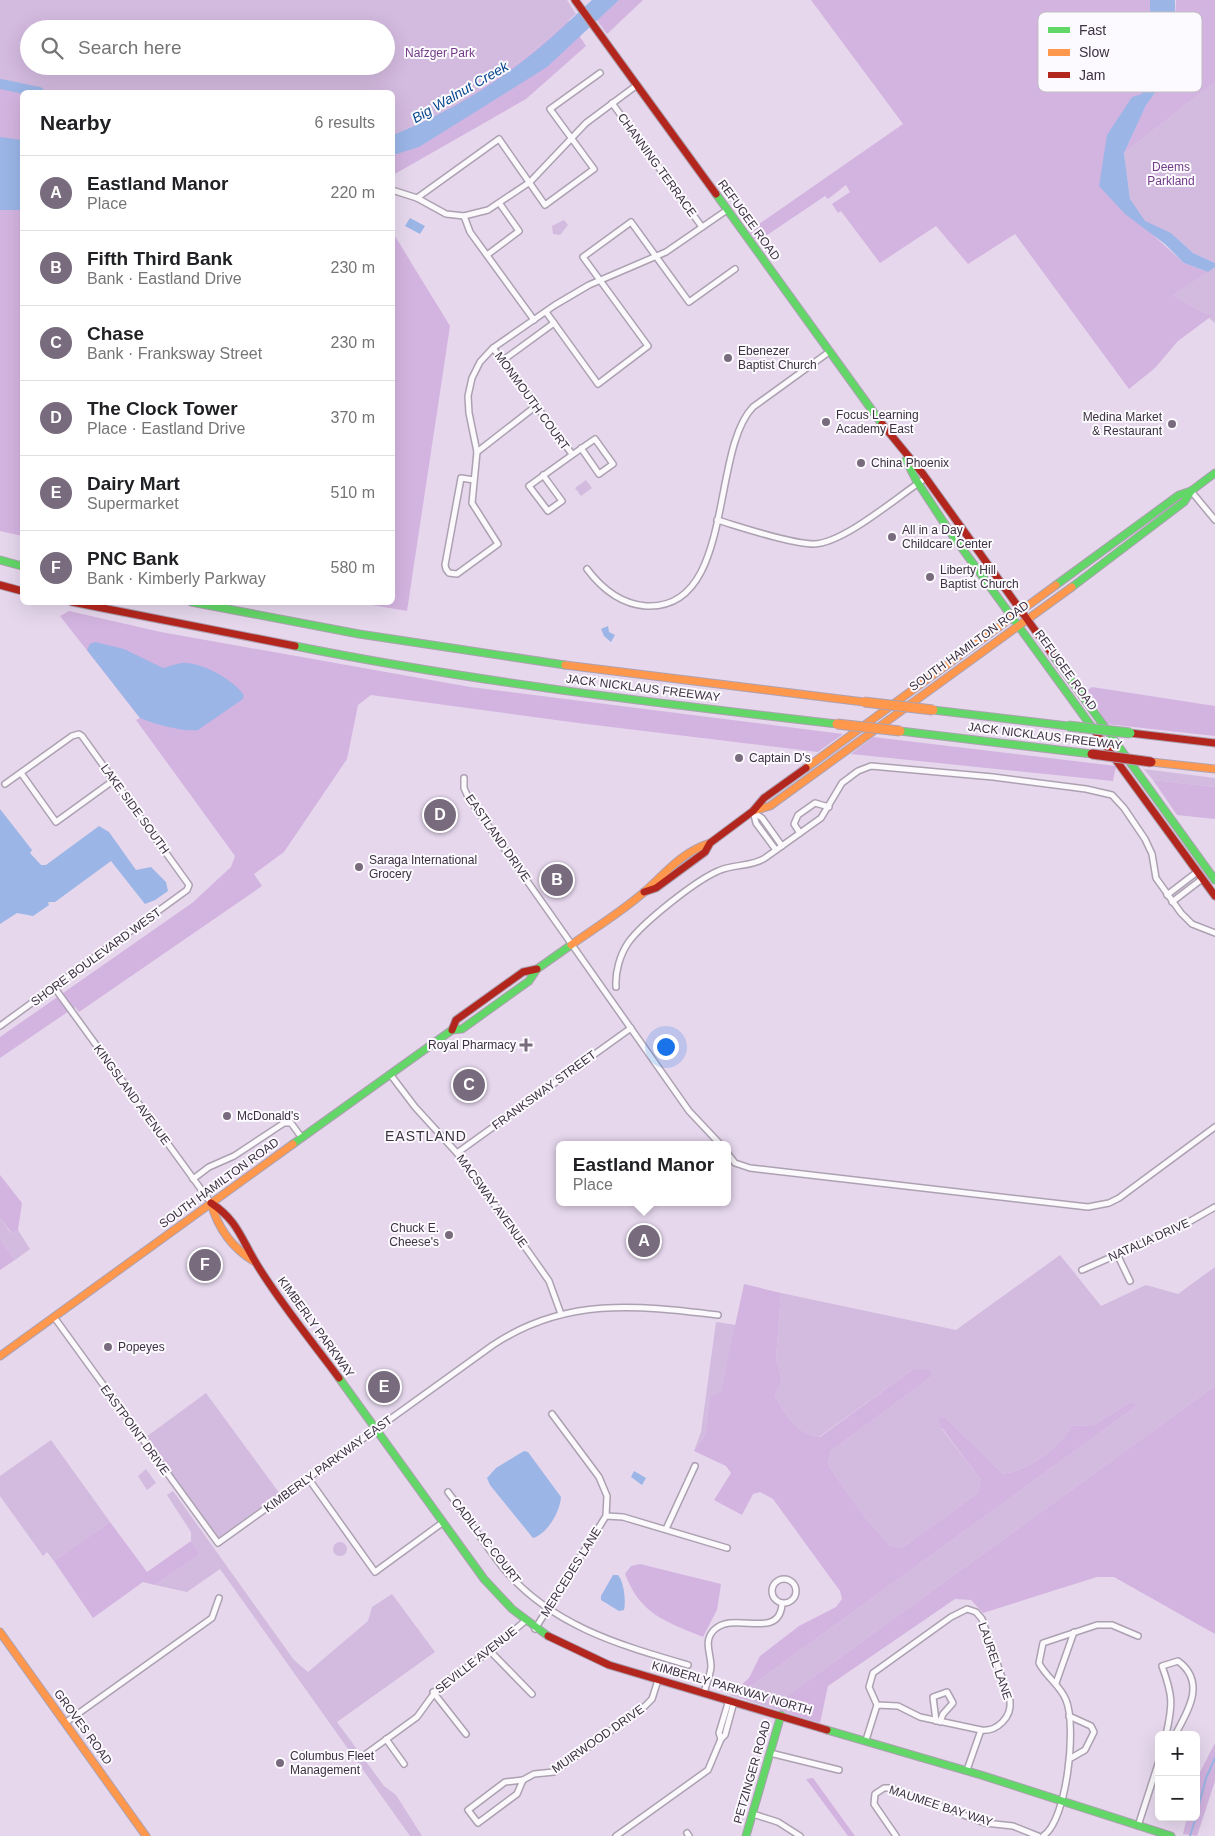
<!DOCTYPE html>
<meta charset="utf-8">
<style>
:root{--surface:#fff;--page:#f6f6f6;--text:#202124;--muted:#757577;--line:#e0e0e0;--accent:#786b7d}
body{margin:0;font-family:Helvetica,sans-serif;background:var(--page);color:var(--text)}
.controls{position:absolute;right:15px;bottom:15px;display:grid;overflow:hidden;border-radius:8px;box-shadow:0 5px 20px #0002}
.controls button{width:45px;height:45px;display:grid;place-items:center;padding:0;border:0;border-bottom:1px solid var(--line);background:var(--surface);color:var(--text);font:25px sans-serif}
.you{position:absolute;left:665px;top:1046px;width:18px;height:18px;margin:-12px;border:4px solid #fff;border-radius:50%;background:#1a73e8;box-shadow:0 0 0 8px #1a73e833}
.badge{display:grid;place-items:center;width:32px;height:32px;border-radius:50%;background:var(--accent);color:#fff;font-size:16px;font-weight:700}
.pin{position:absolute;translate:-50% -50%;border:2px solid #fff;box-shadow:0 1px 5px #0006}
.popup{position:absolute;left:556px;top:1141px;width:175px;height:65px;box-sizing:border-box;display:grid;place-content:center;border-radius:8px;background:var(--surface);filter:drop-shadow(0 1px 4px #0005);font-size:16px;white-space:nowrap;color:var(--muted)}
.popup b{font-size:19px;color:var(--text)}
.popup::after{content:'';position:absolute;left:50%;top:100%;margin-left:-10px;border:10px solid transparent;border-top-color:var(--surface)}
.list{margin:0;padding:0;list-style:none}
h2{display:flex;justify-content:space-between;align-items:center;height:65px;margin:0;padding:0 20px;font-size:21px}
h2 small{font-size:16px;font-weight:400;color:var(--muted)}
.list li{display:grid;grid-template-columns:32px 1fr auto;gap:15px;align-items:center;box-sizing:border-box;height:75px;padding:0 20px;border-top:1px solid var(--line)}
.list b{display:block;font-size:19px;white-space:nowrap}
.list p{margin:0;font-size:16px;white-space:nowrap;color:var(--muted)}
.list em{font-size:16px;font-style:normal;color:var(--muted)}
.icon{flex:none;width:28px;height:28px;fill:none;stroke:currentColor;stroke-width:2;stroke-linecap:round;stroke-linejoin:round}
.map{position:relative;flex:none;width:1215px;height:1836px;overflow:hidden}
.search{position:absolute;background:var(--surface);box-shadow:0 5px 20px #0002;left:20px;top:20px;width:375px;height:55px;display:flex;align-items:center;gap:12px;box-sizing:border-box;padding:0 18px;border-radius:28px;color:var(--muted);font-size:19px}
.panel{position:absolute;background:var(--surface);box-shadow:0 5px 20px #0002;left:20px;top:90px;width:375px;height:515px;border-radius:8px}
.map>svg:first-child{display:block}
</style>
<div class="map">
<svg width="1215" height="1836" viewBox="0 0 1215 1836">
<rect width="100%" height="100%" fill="#e6d7ed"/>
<!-- green -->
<g fill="#d3badf" fill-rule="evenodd">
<path d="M 0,0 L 567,0 L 576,14 C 518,66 466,105 393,135 L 392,92 L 39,92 L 0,84 ZM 29,29 L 386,29 L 386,66 L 29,66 Z"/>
<polygon points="1215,82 1215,263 1193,253 1171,233 1143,223 1130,199 1124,153"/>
<polygon points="564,220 568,225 560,235 553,234 552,226"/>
<polygon points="1215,267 1215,323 1209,318 1212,316 1206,314 1173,295"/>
<polygon points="586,480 592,488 581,496 575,488"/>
<polygon points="1144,769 1215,778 1215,787 1153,780"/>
<polygon points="0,1218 11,1233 18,1230 30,1249 15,1260 0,1239"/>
<path d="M 1060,1255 L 1101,1306 L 1146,1285 L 1178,1294 L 1215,1267 L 1215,1386 L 787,1696 L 787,1703 L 793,1715 L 736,1697 L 1138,1405 L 1130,1402 L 1094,1425 L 1072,1426 C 1057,1449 1030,1470 1003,1474 L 947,1419 L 942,1429 L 981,1480 L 978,1493 L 902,1548 L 889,1545 L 863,1515 L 828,1465 L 831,1451 L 931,1377 L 913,1369 L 819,1437 C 795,1434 786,1415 775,1395 L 782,1380 L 776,1359 L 781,1293 L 956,1330 Z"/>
<polygon points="716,1322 736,1325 721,1391 710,1396 705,1435 694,1451 701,1432"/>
<polygon points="206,1393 280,1494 218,1538 146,1437"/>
<polygon points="51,1440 110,1522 54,1561 47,1552 43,1556 0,1496 0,1476"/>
<polygon points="146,1469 156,1483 147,1490 138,1476"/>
<polygon points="173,1491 294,1660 308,1672 368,1621 372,1607 392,1594 435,1652 337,1722 384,1786 396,1795 422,1836 410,1836 220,1569 187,1592 155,1585 200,1554 191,1541 191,1532 167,1495"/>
<circle cx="340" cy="1549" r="7"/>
</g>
<!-- forest -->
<g fill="#d3b4e0">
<polygon points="619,0 643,0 607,34 597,20"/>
<polygon points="811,0 1150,0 1150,38 1143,65 1142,94 1099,186 1184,263 1208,272 1173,295 1206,314 1213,315 1178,341 1155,368 1129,389 1015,234 968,264 936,226 880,263 841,211 838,213 832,204 850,192 846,185 828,199 825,196 757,242 749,231 903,124"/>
<polygon points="1176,0 1215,0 1215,82 1124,153 1146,104 1164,80 1175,25"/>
<path d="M 569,20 L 586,46 L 526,99 L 393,175 L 393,135 C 461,107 514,70 569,20 Z"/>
<polygon points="0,84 39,92 22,92 22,536 0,531"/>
<polygon points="393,233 450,326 407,611 360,603 392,602"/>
<polygon points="69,611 161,632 470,687 843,734 818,752 578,723 371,695 358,705 347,759 284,852 254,874 262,886 79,1012 75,1007 0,1058 0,1037 192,903 231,867 235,856 136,720 140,718 60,616"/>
<polygon points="1092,687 1215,706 1215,736 1106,724 1088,690"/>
<polygon points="873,737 1116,766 1113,781 851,754"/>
<polygon points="1153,780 1215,787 1215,819 1177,815"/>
<polygon points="0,1175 22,1203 18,1230 12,1233 0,1218"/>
<polygon points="0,1239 15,1260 0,1270"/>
<path d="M 744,1284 L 781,1293 L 776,1359 L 782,1380 L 775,1395 C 786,1415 795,1434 820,1437 L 913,1369 L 931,1370 L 931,1377 L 831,1451 L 828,1465 L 863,1515 L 889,1545 L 902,1548 L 978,1493 L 981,1480 L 942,1428 L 938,1417 L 947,1419 L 1003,1474 C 1030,1470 1057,1449 1072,1426 L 1094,1425 L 1130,1402 L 1138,1405 L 736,1697 L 730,1695 L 749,1678 L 760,1656 L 799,1626 L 836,1607 L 842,1599 L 840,1591 L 773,1499 L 760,1492 L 753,1494 L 742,1515 L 714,1500 L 731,1473 L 726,1466 L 694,1451 L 705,1435 L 710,1396 L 721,1391 Z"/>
<polygon points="1215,1386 1215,1634 1114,1577 1097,1577 983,1613 971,1600 955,1599 828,1686 820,1723 793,1715 787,1703 787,1696"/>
<polygon points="110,1522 147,1572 191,1541 200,1554 155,1585 143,1582 93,1618 54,1561"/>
<path d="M 640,1564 L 721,1584 L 717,1610 L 703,1637 C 665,1621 641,1615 625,1574 L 631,1566 Z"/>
<polygon points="1215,1743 1215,1781 1197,1836 1183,1834 1187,1817 1196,1817 1197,1778"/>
<polygon points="813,1778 855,1836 848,1836 806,1779"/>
</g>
<!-- water -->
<g fill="#9ab5e6">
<path d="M 592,0 L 619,0 L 547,67 L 419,147 L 393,155 L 393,135 C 443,115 490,88 532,54 C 553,37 572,18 592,0 Z"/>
<polygon points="1150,0 1175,0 1175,25 1164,80 1146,105 1124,153 1130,199 1145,221 1171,233 1193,253 1215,263 1215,267 1208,272 1184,263 1165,244 1125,214 1099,186 1107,135 1132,97 1142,94 1143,65 1150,38"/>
<polygon points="0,137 22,140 22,210 0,210"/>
<polygon points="410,218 425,226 420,234 405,226"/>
<polygon points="608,626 609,632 615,635 611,642 604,636 601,629"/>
<path d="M 95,642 L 124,649 L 163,668 C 170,667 179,662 186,663 C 205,664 233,680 244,695 L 243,699 L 198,730 C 183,732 154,724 140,718 L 87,650 L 90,644 Z"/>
<polygon points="0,809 32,850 30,853 41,865 46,865 99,826 109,832 136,870 151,867 166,882 168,891 155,900 145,904 111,861 55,902 48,902 49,905 33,916 17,913 0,924"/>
<path d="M 524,1451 L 528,1452 L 561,1497 C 560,1512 547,1534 533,1538 L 490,1485 L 487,1478 L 496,1468 Z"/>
<polygon points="634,1471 646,1478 642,1485 631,1477"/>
<path d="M 613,1575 L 618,1575 C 624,1582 626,1601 624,1610 L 619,1611 L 601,1600 L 601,1596 Z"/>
</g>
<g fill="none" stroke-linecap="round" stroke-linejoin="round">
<!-- stream -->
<g stroke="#9ab5e6" stroke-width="2">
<polyline points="1196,1816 1206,1778 1215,1758"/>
<polyline points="1190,1836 1196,1817"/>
</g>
<!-- river -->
<polyline stroke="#9ab5e6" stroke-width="10" points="0,84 39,92"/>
<defs>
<g id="street">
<polyline points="612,103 702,227"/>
<polyline points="392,190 417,198 446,214 464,216 488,210 530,182 586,123 637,85"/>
<polyline points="417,198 499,139 545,205 594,169 550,109 600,73"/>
<polyline points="464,216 470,232 534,320"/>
<polyline points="487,255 519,231 500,204"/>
<polyline points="546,312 598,384 648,346 583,257 631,222 689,302 735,269"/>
<polyline points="493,348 572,454"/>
<polyline points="502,361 554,323"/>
<polyline points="477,452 536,406"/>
<path d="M 543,475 L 562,501 L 548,511 L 529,486 C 551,470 573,454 595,439 L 613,464 L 599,474 L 581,448"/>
<polyline points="474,480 461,478 445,565 446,569 449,573 457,574 498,544 472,503 477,452 469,413 468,396 472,378 480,362 493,348 555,305 589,285 666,252 727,210"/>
<polyline points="1191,491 1215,520"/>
<path d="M 717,520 C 741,527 791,544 814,544 C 845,543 899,495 926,478"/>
<path d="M 587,569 C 602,589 620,604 646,606 C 735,611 710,451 753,407 L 829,352"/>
<polyline points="21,773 56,822 114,780"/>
<polyline points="464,778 464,788 468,797 689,1111 721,1145"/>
<polyline points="753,811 756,823 776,850"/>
<polyline points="753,812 762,818 782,846"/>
<polyline points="800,833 794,824 798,815 815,803 829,807"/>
<polyline points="1167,895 1197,872"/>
<polyline points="1172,902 1202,879"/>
<polyline points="54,987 211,1203"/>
<path d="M 616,987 C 615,972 620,955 628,943 C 642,923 695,881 718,871 C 733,864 751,867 765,858 L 821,818 L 842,783 L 858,771 L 871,766 L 993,777 L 1086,789 L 1112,795 L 1124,808 L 1145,839 L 1152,854 L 1156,878 L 1181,913 L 1192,924 L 1215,933"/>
<polyline points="0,1026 187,890 189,885 82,736 79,734 72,736 5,784"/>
<polyline points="390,1074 415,1107 457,1153 530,1254 549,1281 561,1314"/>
<polyline points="457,1153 631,1028"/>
<polyline points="728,1154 735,1163 750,1168 1088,1207 1109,1203 1119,1198 1215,1127"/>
<polyline points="193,1179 209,1167 234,1156 284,1123 291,1123 302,1138"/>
<polyline points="1117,1254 1130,1281"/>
<polyline points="1082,1270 1180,1227 1215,1207"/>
<path d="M 54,1317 L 218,1543 L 493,1345 C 565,1297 636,1305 718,1315"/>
<polyline points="308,1478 375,1572 442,1523"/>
<path d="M 448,1492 C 467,1517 484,1544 504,1569 C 552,1626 620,1645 688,1665"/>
<polyline points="606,1516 623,1517 727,1548"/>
<polyline points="666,1529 695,1466"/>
<circle cx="784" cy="1591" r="12"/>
<polyline points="535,1629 606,1516 607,1496 599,1477 552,1414"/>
<polyline points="490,1651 532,1694"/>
<polyline points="1056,1683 1074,1632"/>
<polyline points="433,1692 466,1734"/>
<path d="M 704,1693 C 706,1685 710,1676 711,1667 C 711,1653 703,1641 714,1630 C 734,1610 778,1641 782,1605"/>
<polyline points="1069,1716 1091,1726 1094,1732 1085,1750 1071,1758"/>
<polyline points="936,1721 933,1697 947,1692 953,1703 943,1714 940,1722"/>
<polyline points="65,1723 212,1618 219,1598"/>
<path d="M 1166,1735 C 1173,1704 1173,1696 1162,1666 L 1178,1661 C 1206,1682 1189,1709 1175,1735"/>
<polyline points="386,1739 404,1764"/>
<polyline points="721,1739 719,1733 729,1700"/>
<path d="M 866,1740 L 877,1705 L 869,1687 L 873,1673 L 951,1617 L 967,1609 L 976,1612 L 982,1619 L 1010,1701 C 1012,1717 997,1732 981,1730 L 920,1717 L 898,1706 L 877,1705"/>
<polyline points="770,1753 839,1770"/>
<polyline points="366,1754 417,1717 438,1688 490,1651 525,1621"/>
<polyline points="967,1770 981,1730"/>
<polyline points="523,1780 534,1774 554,1772 645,1706 652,1699 658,1680"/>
<polygon points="523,1780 517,1794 478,1823 468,1810 505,1782"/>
<polyline points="753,1814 778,1822 800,1836"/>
<polyline points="1138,1826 1159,1761"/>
<polyline points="687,1833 689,1836"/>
<polyline points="616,1836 708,1770 721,1739 725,1735 734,1702"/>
<polyline points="896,1836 874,1804 875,1794 884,1788 891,1788 985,1823 1013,1826 1038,1836"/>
<path d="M 1043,1836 C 1067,1821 1077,1726 1066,1700 C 1060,1685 1046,1677 1039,1663 L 1043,1643 L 1097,1625 L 1112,1625 L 1138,1636"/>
</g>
<g id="fast">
<polyline points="716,194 882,424"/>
<polyline points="906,460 916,480 948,529 1094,730"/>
<polyline points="0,560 22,566"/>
<polyline points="1056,585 1179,495 1191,491 1215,473"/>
<polyline points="1072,587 1184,502 1191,491"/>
<polyline points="191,602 359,634 565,665"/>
<path d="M 295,646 C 474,682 656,703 837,724"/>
<polyline points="1052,654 1215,880"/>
<polyline points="933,710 1068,726"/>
<polyline points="900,731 1092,754"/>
<polyline points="293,1144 452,1030 462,1029 529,981 537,969 571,945"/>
<polyline points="339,1378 484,1579 512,1609 548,1636"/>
<polyline points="827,1730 981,1775 1171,1836"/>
<polyline points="746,1836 781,1715"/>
</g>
<g id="slow">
<polyline points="565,665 864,702"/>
<polyline points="1151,762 1215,769"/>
<polyline points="806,768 1056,585"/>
<polyline points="753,811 770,806 1072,587"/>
<path d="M 571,945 C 595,928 621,912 643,893 C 666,873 680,853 710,843"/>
<path d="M 211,1203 C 218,1229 232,1248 255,1262"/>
<polyline points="0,1356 293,1144"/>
<polyline points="0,1632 146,1836"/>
</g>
<g id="jam">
<polyline points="575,0 716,194"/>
<polyline points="882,424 923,474 1052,654"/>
<polyline points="0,585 22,591"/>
<polyline points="72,602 295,646"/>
<polyline points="1094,730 1215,896"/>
<polyline points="1130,733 1215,743"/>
<polyline points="644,892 656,888 705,852 710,843 753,811 764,798 806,768"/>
<polyline points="452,1030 456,1020 523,972 537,969"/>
<path d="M 211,1203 C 237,1220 241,1238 256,1263 C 280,1303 311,1340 339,1378"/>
<polyline points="548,1636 609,1665 827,1730"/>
</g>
</defs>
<!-- street casing -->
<use href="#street" stroke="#aca1b1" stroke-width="8"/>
<!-- fast casing -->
<use href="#fast" stroke="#aca1b1" stroke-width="9"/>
<!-- slow casing -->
<use href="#slow" stroke="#aca1b1" stroke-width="9"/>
<!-- jam casing -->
<use href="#jam" stroke="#aca1b1" stroke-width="9"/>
<!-- street -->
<use href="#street" stroke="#fbf9fc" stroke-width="5"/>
<!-- fast -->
<use href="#fast" stroke="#63d668" stroke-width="7"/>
<!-- slow -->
<use href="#slow" stroke="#ff974d" stroke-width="7"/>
<!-- jam -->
<use href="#jam" stroke="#b3261e" stroke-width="7"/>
<defs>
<polyline id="fast-bridge" points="1068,726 1130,733"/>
<g id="slow-bridge">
<polyline points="864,702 933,710"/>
<polyline points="837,724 900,731"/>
</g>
<polyline id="jam-bridge" points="1092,754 1151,762"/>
</defs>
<!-- fast-bridge casing -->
<use href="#fast-bridge" stroke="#aca1b1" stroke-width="11" stroke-linecap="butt"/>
<!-- slow-bridge casing -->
<use href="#slow-bridge" stroke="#aca1b1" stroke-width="11" stroke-linecap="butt"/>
<!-- jam-bridge casing -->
<use href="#jam-bridge" stroke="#aca1b1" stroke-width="11" stroke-linecap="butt"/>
<!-- fast-bridge -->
<use href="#fast-bridge" stroke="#63d668" stroke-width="9"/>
<!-- slow-bridge -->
<use href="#slow-bridge" stroke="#ff974d" stroke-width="9"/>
<!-- jam-bridge -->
<use href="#jam-bridge" stroke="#b3261e" stroke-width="9"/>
</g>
<!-- markers -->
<g fill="#786b7d" stroke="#fcfafe" stroke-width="2">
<circle cx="728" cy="358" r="5"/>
<circle cx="826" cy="422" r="5"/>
<circle cx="1172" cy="424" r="5"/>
<circle cx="861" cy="463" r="5"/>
<circle cx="892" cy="537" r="5"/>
<circle cx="930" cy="577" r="5"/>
<circle cx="739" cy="758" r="5"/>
<circle cx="359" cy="867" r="5"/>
<path d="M523.5 1037.5h5v5h5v5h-5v5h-5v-5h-5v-5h5z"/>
<circle cx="227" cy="1116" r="5"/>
<circle cx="449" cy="1235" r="5"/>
<circle cx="108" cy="1347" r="5"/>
<circle cx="280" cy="1763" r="5"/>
</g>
<g text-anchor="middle" stroke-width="4" stroke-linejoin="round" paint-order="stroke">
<!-- park labels -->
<g font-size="12" fill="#713b87" stroke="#fcfafe">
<text x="440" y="57">Nafzger Park</text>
<text x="1171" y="171">Deems<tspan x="1171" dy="14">Parkland</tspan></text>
</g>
<!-- street labels -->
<g font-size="12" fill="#3c3140" stroke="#fcfafe">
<text transform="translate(657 165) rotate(54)" y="4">CHANNING TERRACE</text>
<text transform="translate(749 220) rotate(54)" y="4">REFUGEE ROAD</text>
<text transform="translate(532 401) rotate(54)" y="4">MONMOUTH COURT</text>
<text transform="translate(969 646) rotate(-36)" y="4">SOUTH HAMILTON ROAD</text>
<text transform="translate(1066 670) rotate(54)" y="4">REFUGEE ROAD</text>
<text transform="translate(643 688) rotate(7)" y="4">JACK NICKLAUS FREEWAY</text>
<text transform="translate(1045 736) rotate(7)" y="4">JACK NICKLAUS FREEWAY</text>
<text transform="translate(135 809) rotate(54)" y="4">LAKE SIDE SOUTH</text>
<text transform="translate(498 838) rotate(55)" y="4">EASTLAND DRIVE</text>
<text transform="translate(96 957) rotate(-36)" y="4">SHORE BOULEVARD WEST</text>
<text transform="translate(544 1090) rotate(-36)" y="4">FRANKSWAY STREET</text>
<text transform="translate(132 1095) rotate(54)" y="4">KINGSLAND AVENUE</text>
<text transform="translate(219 1183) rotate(-36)" y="4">SOUTH HAMILTON ROAD</text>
<text transform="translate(492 1201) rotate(54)" y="4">MACSWAY AVENUE</text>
<text transform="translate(1149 1240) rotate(-24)" y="4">NATALIA DRIVE</text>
<text transform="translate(316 1327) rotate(54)" y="4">KIMBERLY PARKWAY</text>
<text transform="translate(135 1430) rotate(54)" y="4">EASTPOINT DRIVE</text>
<text transform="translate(328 1464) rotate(-36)" y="4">KIMBERLY PARKWAY EAST</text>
<text transform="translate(486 1541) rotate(52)" y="4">CADILLAC COURT</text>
<text transform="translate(571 1572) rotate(-58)" y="4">MERCEDES LANE</text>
<text transform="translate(476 1660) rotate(-38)" y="4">SEVILLE AVENUE</text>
<text transform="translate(995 1661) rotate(71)" y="4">LAUREL LANE</text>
<text transform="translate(732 1688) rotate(16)" y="4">KIMBERLY PARKWAY NORTH</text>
<text transform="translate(83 1727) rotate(54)" y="4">GROVES ROAD</text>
<text transform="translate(598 1739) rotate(-35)" y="4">MUIRWOOD DRIVE</text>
<text transform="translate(752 1772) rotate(-74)" y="4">PETZINGER ROAD</text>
<text transform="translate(941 1806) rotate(18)" y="4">MAUMEE BAY WAY</text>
</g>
<!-- poi labels -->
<g font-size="12" fill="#3c3140" stroke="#fcfafe" text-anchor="start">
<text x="738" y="355">Ebenezer<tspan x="738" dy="14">Baptist Church</tspan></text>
<text x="836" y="419">Focus Learning<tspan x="836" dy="14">Academy East</tspan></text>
<text x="1162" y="421" text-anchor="end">Medina Market<tspan x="1162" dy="14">&amp; Restaurant</tspan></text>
<text x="871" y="467">China Phoenix</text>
<text x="902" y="534">All in a Day<tspan x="902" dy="14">Childcare Center</tspan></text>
<text x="940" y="574">Liberty Hill<tspan x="940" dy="14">Baptist Church</tspan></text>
<text x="749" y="762">Captain D's</text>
<text x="369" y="864">Saraga International<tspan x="369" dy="14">Grocery</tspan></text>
<text x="516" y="1049" text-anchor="end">Royal Pharmacy</text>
<text x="237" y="1120">McDonald's</text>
<text x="439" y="1232" text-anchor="end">Chuck E.<tspan x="439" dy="14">Cheese's</tspan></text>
<text x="118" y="1351">Popeyes</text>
<text x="290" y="1760">Columbus Fleet<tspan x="290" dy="14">Management</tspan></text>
</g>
<!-- water labels -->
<g font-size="14" font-style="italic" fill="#08488e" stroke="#fcfafe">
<text transform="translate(460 92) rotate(-30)" y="5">Big Walnut Creek</text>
</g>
<!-- neighbourhood labels -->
<g font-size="14" letter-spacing="1" fill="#3c3140" stroke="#fcfafe">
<text x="426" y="1141">EASTLAND</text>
</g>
</g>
<!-- legend -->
<rect x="1038" y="12" width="164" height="80" rx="8" fill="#fcfafe" stroke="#c2bec5" stroke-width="1"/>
<rect x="1048" y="27" width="22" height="6" fill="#63d668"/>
<rect x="1048" y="49" width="22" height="7" fill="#ff974d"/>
<rect x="1048" y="72" width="22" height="6" fill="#b3261e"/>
<g font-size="14" fill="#3c3140">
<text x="1079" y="35">Fast</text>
<text x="1079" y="57">Slow</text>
<text x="1079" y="80">Jam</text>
</g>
</svg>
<div class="controls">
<button>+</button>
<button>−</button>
</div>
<div class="you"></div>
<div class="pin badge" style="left:644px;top:1241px">A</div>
<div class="popup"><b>Eastland Manor</b>Place</div>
<div class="pin badge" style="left:557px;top:880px">B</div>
<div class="pin badge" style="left:469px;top:1085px">C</div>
<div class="pin badge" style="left:440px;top:815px">D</div>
<div class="pin badge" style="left:384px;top:1387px">E</div>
<div class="pin badge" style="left:205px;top:1265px">F</div>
<div class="search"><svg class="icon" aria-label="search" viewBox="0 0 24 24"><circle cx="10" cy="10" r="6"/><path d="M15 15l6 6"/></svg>Search here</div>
<section class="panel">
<h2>Nearby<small>6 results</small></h2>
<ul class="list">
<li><span class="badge">A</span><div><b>Eastland Manor</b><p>Place</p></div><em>220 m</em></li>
<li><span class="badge">B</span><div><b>Fifth Third Bank</b><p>Bank · Eastland Drive</p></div><em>230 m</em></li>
<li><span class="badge">C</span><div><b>Chase</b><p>Bank · Franksway Street</p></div><em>230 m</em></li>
<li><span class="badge">D</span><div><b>The Clock Tower</b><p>Place · Eastland Drive</p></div><em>370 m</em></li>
<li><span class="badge">E</span><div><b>Dairy Mart</b><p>Supermarket</p></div><em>510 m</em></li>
<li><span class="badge">F</span><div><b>PNC Bank</b><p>Bank · Kimberly Parkway</p></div><em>580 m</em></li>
</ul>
</section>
</div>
